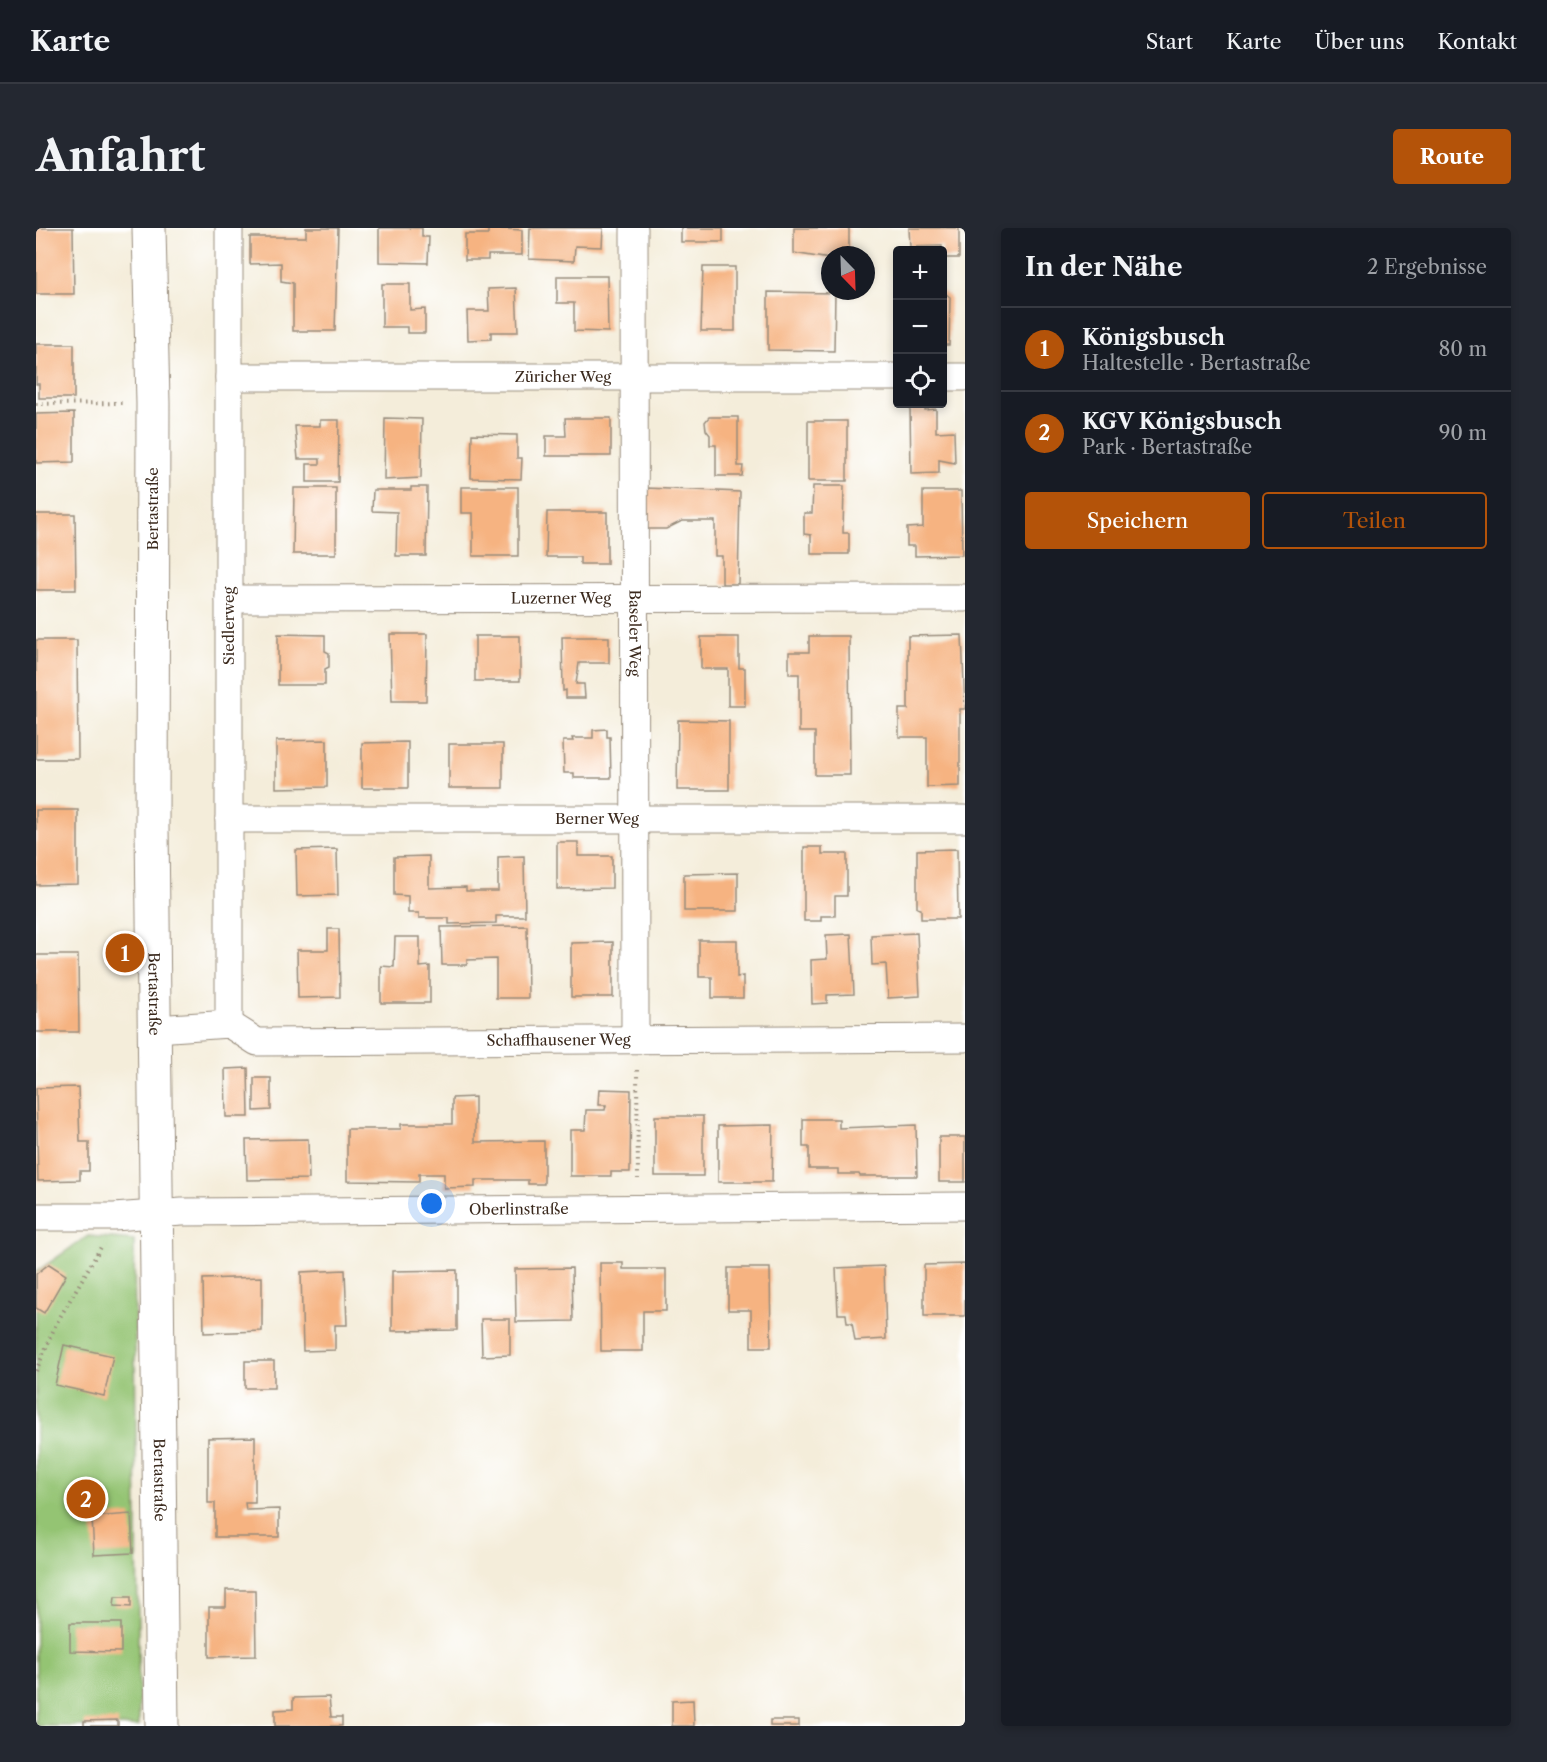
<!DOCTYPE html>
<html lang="de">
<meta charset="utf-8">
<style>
:root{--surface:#171b24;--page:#242831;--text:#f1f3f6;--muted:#9ea1a6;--line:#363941;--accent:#b45309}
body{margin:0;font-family:"Libre Caslon Text",serif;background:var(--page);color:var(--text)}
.controls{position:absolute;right:18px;top:18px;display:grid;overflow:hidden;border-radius:6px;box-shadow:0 3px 9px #0003}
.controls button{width:54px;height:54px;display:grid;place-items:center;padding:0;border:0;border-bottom:2px solid var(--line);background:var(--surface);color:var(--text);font:30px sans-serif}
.compass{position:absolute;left:785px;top:18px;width:54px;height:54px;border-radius:50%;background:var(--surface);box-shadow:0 3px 9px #0003;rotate:157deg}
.you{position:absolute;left:396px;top:976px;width:21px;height:21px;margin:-15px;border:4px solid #fff;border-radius:50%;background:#1a73e8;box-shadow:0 0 0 9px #1a73e833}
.badge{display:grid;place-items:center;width:39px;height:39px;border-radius:50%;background:var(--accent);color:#fff;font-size:20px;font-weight:700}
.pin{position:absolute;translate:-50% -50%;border:3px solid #fff;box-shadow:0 2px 6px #0006}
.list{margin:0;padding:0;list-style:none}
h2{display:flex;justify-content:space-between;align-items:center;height:78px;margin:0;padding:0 24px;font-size:26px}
h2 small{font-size:20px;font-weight:400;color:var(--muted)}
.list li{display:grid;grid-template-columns:39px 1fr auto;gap:18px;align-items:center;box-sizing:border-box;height:84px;padding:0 24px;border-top:2px solid var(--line)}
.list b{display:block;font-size:22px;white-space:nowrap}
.list p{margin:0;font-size:20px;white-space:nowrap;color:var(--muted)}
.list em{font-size:20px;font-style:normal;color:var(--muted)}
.actions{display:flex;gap:12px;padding:18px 24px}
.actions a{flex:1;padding:14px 0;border:2px solid var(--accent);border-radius:6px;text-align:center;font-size:21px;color:var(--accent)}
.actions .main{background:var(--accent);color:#fff}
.icon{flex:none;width:33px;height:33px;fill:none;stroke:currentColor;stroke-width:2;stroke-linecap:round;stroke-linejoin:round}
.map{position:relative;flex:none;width:929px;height:1498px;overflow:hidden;border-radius:6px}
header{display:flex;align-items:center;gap:36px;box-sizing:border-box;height:84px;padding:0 30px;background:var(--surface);border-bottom:2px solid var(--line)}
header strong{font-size:28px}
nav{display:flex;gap:33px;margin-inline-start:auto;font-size:21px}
.intro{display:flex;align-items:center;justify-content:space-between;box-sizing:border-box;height:144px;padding:0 36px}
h1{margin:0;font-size:42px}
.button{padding:15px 27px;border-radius:6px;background:var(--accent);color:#fff;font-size:21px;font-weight:700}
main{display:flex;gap:36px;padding:0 36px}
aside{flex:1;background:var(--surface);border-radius:6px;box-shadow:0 3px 9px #0003}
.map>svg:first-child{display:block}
</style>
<header>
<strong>Karte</strong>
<nav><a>Start</a><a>Karte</a><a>Über uns</a><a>Kontakt</a></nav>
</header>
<div class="intro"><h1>Anfahrt</h1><a class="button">Route</a></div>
<main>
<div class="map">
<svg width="929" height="1498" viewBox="0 0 929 1498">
<rect width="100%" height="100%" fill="#fff"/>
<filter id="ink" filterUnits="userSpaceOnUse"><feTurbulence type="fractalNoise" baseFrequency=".0167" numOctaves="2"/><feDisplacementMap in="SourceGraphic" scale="12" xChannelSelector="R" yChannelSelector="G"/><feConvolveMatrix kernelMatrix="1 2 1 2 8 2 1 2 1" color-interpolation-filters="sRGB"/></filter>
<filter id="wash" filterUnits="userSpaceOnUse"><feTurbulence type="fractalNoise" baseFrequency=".008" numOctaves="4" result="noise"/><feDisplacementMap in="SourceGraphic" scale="24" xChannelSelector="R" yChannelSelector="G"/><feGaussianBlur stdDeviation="1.35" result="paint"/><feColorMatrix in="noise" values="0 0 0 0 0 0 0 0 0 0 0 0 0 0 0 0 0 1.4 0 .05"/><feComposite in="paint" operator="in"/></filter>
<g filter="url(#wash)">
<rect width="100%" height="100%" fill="#f4edda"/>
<!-- green -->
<polygon fill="#94c473" stroke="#687748" stroke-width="1.5" points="52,1008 98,1012 103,1498 0,1498 0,1044"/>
<g id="blocks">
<!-- building -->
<g fill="#f6b381">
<polygon points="0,0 37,0 38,66 0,66"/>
<polygon points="270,0 302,0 299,103 257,103 257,55 245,53 245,35 214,36 214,9 270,9"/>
<polygon points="343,0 386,0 386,9 393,9 392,35 343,34"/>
<polygon points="452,0 486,2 486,27 452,27 452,32 429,32 429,6 452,6"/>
<polygon points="494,0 567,0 566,19 539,18 538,33 493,31"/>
<rect x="645" y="0" width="42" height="14"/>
<polygon points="758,0 813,0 813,27 794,27 794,31 758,25"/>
<polygon points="873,0 923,0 923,30 906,30 906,18 874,19"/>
<polygon points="667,39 699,39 699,103 665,103"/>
<polygon points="521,48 571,48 572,104 538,103 538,75 521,75"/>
<polygon points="346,56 374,56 374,82 389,81 389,105 371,105 371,99 346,99"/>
<polygon points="480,60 482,104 455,104 455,111 432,112 431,83 453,83 452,61"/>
<polygon points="906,63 914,69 913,117 906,117"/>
<polygon points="732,64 799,65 798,123 732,122"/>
<polygon points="0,116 38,116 38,170 3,170 3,156 0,156"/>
<polygon points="889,178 889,182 900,181 900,204 918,203 919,235 903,232 903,245 875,246 874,179"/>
<polygon points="38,185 38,234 0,235 0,186"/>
<polygon points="673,189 702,189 702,238 707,238 706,248 680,248 680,217 674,217 674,207 670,202 669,194"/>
<polygon points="349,190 386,191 385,250 348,252"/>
<polygon points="529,190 575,190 575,228 510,228 510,208 530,208"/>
<polygon points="284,192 303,192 302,254 271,254 271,236 284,236 284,231 262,231 259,198 284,198"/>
<rect x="772" y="193" width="39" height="60"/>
<polygon points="436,206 481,207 481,230 486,230 485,251 435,250"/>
<polygon points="777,258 808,258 807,305 813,305 813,326 775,326 775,307 768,306 768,285 776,285"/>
<polygon points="375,259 391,259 390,328 360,328 361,284 336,283 337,262 375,262"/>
<polygon points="425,259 482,259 482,328 437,328 437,285 425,285"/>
<polygon points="258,260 300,260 300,326 257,326"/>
<polygon points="610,260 704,264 702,356 686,356 686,328 679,328 679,293 646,293 630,301 609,301"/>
<polygon points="887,263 925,263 926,327 879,328 879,318 871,318 871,300 887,299"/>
<polygon points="511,284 571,284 571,336 544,336 544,329 510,329"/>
<polygon points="0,286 39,286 40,362 0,362"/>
<polygon points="242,406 289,407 289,423 293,425 293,439 289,441 289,457 242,457"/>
<polygon points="354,406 391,406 390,473 356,473"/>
<polygon points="926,407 929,481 924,481 924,558 891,559 891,509 863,509 863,481 872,481 872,408"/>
<rect x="439" y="408" width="45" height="45"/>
<polygon points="773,408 813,408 814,547 779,547 779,504 763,504 763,446 753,446 753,424 773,424"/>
<polygon points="526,409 573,409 573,435 543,435 540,456 548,456 549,470 530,470 530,462 527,463"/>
<polygon points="665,409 703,409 703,440 709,440 709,478 692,478 692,441 665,441"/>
<polygon points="0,412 41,412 42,531 0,531"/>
<polygon points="642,492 693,493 693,562 641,562"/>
<polygon points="571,501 571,509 574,509 575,550 538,550 538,545 528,545 527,513 537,513 536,510 557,510 557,502"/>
<polygon points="291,512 291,559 240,560 240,513"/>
<polygon points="372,514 372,560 326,560 326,515"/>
<rect x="413" y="516" width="54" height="44"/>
<polygon points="0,582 42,582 42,656 0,657"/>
<polygon points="521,614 542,614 542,628 576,628 576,660 521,661"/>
<polygon points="768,619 786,619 786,626 811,626 811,668 799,668 799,688 785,688 785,693 768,693"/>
<polygon points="301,621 302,667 261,668 260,622"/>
<polygon points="921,621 922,691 885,691 885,681 881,680 881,622"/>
<polygon points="393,628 393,660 430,659 430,663 462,663 462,629 488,628 489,688 460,688 460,695 413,696 413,690 383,690 383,685 372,685 372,668 358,667 358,629"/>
<polygon points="702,645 702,683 648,683 648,646"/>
<polygon points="491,698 492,770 460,770 460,731 431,732 431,737 406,737 405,699"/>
<polygon points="292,701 303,701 304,769 262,770 261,722 292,722"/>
<polygon points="881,705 884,768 852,770 850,736 836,737 835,707"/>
<polygon points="815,706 818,766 791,767 791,775 776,776 775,732 791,731 790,707"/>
<polygon points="359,709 384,709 384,739 394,738 394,775 345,775 345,738 358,739"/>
<polygon points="663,712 701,712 701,749 707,748 707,770 676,770 676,749 663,749"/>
<polygon points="577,714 577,769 535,769 535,715"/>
<polygon points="0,727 42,727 43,804 0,804"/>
<polygon points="212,840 213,889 190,889 189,841"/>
<polygon points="218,850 235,850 235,882 218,883"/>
<polygon points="42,859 44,914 53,914 53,943 44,943 44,952 2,953 0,860"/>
<polygon points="563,861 595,862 594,944 575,944 575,948 534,948 534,902 549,902 550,882 569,882 570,877 562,877"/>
<polygon points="439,869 439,914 508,913 508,956 492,956 492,952 439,952 439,959 408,960 408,946 383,946 383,954 311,953 311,901 365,901 365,896 416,896 416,870"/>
<rect x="619" y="888" width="48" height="60"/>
<polygon points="767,891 803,891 803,900 880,897 881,948 824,948 823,946 802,946 802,941 773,941 773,919 767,919"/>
<polygon points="737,897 736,954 682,954 682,898"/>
<rect x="903" y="909" width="26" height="45"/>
<polygon points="272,911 273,951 211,952 210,912"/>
<polygon points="564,1035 587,1035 587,1041 630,1041 630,1083 607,1083 607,1123 565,1123"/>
<polygon points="13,1036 30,1047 8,1085 0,1080 0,1046"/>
<polygon points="929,1036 929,1088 888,1088 888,1037"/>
<polygon points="848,1038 850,1111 819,1113 816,1095 811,1095 810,1086 802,1086 800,1040"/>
<polygon points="536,1040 537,1093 480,1094 479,1041"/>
<polygon points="692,1040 734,1040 735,1119 715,1119 715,1082 692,1082"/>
<polygon points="309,1042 311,1097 299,1097 299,1122 267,1123 265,1044"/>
<polygon points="421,1042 421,1102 356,1103 356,1043"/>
<polygon points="226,1049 226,1103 168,1105 167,1051"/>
<polygon points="445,1091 474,1091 474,1127 446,1128"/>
<polygon points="28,1117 77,1128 68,1168 19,1157"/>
<rect x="209" y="1133" width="29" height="27"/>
<polygon points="219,1209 219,1275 209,1275 210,1282 243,1281 243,1309 179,1309 179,1275 172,1275 172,1210"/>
<polygon points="95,1286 97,1325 58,1327 56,1289"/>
<polygon points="190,1362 219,1362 220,1428 173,1429 173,1379 190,1379"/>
<polygon points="79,1369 95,1369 95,1379 78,1378"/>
<polygon points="34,1395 85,1395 85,1424 34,1423"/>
<polygon points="293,1469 295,1489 306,1489 306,1498 239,1498 239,1482 257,1481 257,1470"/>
<polygon points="657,1472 658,1498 636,1498 636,1473"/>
<polygon points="82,1492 82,1498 48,1498 48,1493"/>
<rect x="734" y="1492" width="29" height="6"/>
</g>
</g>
</g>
<g filter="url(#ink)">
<use href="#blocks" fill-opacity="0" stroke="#988c7c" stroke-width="1.5"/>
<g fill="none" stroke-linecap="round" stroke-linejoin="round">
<defs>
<g id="street">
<path id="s1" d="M 598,0 L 599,811"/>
<path id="s2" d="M 193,149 L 861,149"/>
<polyline points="906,149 929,149"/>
<path id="s3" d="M 193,371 L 929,370"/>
<path id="s4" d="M 193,591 L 929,591"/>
<polyline points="193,796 193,0"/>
<path id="s5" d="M 120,801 L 193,796 L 221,814 L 929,810"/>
<path id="s6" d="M 0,989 L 78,989 L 146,984 L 929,978"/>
</g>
<g id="secondary">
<path id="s7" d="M 113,0 L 117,175 L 116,598 L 126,1498"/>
</g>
</defs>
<!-- street casing -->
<use href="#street" stroke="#988c7c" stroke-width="29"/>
<!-- secondary casing -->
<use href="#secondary" stroke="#988c7c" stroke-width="35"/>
<!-- path -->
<g stroke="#988c7c" stroke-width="4" stroke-dasharray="1.5 4.5" stroke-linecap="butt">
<polyline points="0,176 86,175"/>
<polyline points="601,842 602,951"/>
<polyline points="0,1143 20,1096 65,1019"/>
</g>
<!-- street -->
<use href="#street" stroke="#fff" stroke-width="27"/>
<!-- secondary -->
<use href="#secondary" stroke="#fff" stroke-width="33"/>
</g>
</g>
<g text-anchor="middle" stroke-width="4.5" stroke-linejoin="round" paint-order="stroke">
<!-- street labels -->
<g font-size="15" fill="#3b2a1e" stroke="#fff">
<text dy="5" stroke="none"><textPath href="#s2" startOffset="334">Züricher Weg</textPath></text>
<text transform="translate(117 281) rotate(-90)" y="5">Bertastraße</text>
<text dy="5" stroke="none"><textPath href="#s3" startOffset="332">Luzerner Weg</textPath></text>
<text transform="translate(193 398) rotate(-90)" y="5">Siedlerweg</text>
<text dy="5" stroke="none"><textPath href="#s1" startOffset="405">Baseler Weg</textPath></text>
<text dy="5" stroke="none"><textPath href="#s4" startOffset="368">Berner Weg</textPath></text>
<text dy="5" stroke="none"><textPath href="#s7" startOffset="766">Bertastraße</textPath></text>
<text dy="5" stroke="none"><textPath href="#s5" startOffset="408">Schaffhausener Weg</textPath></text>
<text dy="5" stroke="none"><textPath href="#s6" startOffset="483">Oberlinstraße</textPath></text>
<text dy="5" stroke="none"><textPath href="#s7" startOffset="1252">Bertastraße</textPath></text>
</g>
</g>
</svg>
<div class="controls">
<button>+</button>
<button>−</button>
<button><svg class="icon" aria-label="locate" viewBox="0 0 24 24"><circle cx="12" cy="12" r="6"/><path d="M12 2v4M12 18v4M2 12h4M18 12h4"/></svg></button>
</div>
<svg class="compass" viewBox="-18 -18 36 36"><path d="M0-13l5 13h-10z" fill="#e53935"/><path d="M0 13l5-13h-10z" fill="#9ea1a6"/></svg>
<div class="you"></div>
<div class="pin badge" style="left:89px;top:725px">1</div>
<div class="pin badge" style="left:50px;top:1271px">2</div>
</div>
<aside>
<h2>In der Nähe<small>2 Ergebnisse</small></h2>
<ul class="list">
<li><span class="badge">1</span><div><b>Königsbusch</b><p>Haltestelle · Bertastraße</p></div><em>80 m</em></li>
<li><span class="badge">2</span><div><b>KGV Königsbusch</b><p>Park · Bertastraße</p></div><em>90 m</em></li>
</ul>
<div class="actions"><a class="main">Speichern</a><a>Teilen</a></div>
</aside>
</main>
